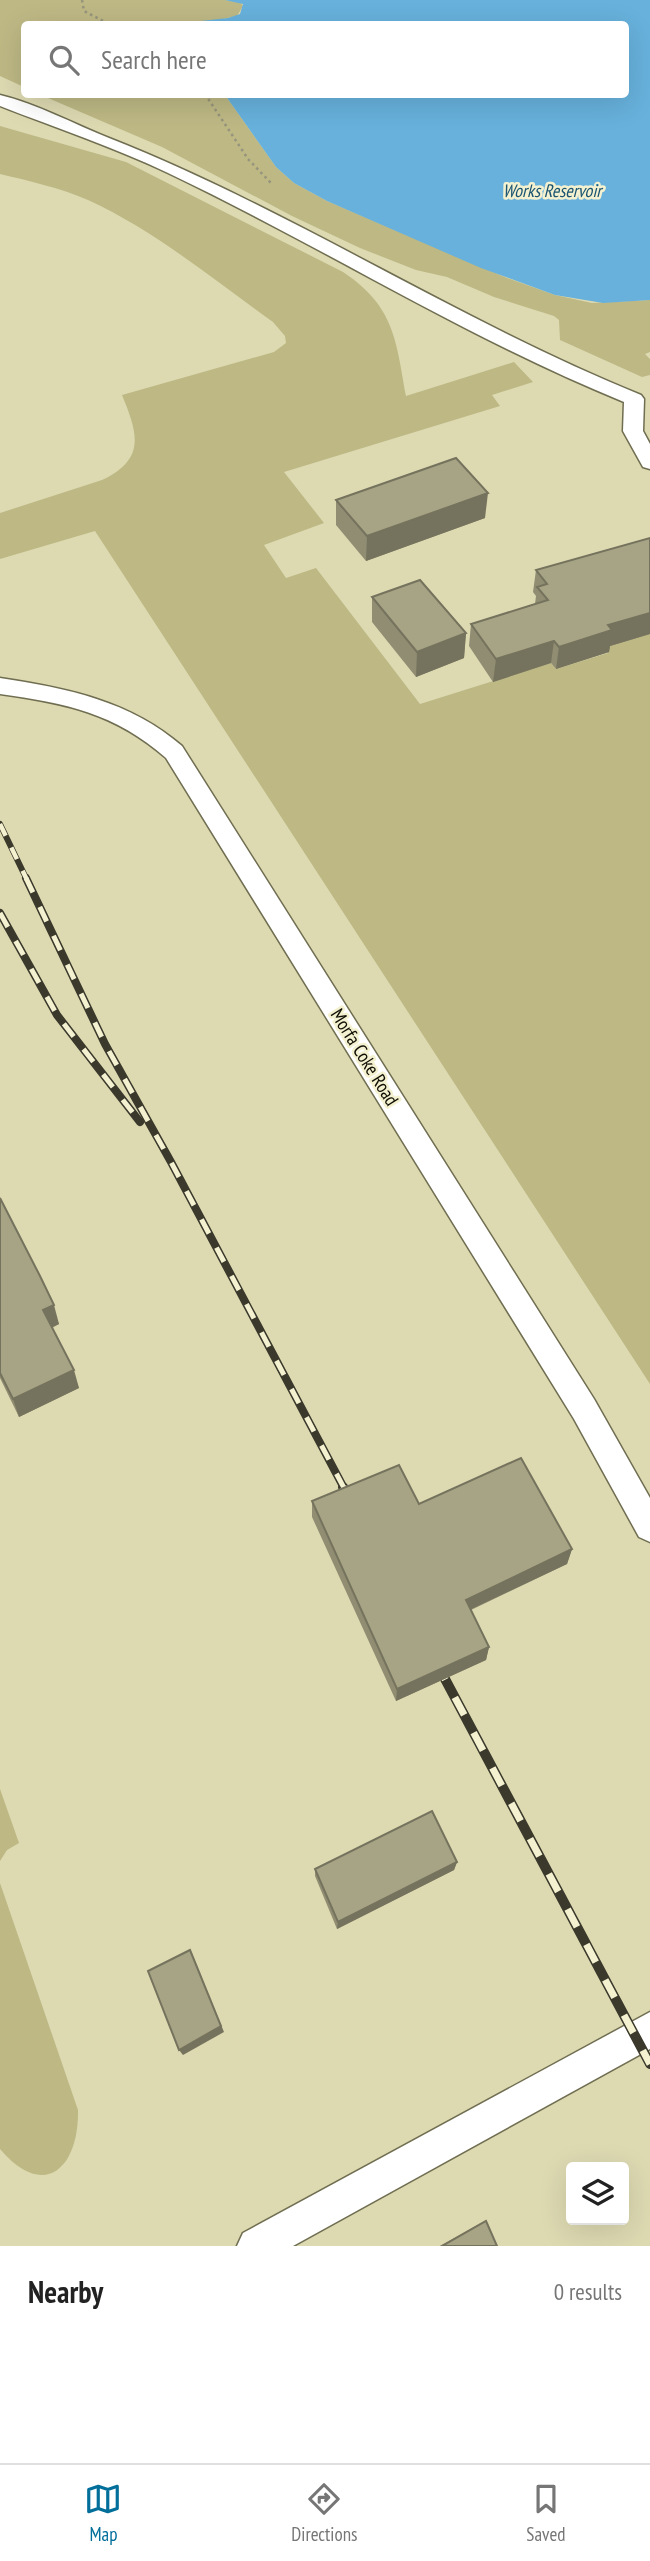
<!DOCTYPE html>
<style>
:root{--surface:#fff;--page:#f6f6f6;--text:#222;--muted:#767676;--line:#e0e0e0;--accent:#026e9a}
body{margin:0;font-family:"PT Sans Narrow",sans-serif;background:var(--page);color:var(--text)}
.controls{position:absolute;right:21px;bottom:21px;display:grid;overflow:hidden;border-radius:7px;box-shadow:0 7px 28px #0002}
.controls button{width:63px;height:63px;display:grid;place-items:center;padding:0;border:0;border-bottom:2px solid var(--line);background:var(--surface);color:var(--text);font:35px sans-serif}
.list{margin:0;padding:0;list-style:none}
h2{display:flex;justify-content:space-between;align-items:center;height:91px;margin:0;padding:0 28px;font-size:30px}
h2 small{font-size:23px;font-weight:400;color:var(--muted)}
.icon{flex:none;width:38px;height:38px;fill:none;stroke:currentColor;stroke-width:2;stroke-linecap:round;stroke-linejoin:round}
.map{position:relative;flex:none;width:650px;height:2246px;overflow:hidden}
.search{position:absolute;background:var(--surface);box-shadow:0 7px 28px #0002;left:21px;right:21px;top:21px;height:77px;display:flex;align-items:center;gap:18px;box-sizing:border-box;padding:0 24px;border-radius:7px;color:var(--muted);font-size:26px}
.sheet{height:217px;background:var(--surface)}
nav{display:flex;justify-content:space-around;align-items:center;box-sizing:border-box;height:98px;border-top:2px solid var(--line);background:var(--surface);font-size:19px;color:var(--muted)}
nav a{display:grid;justify-items:center;gap:4px}
nav .on{color:var(--accent)}
.map>svg:first-child{display:block}
</style>
<div class="map">
<svg width="650" height="2246" viewBox="0 0 650 2246">
<rect width="100%" height="100%" fill="#e6e4c3"/>
<!-- built -->
<path fill="#dddab2" fill-rule="evenodd" d="M 0,0 L 650,0 L 650,2246 L 0,2246 ZM 24,24 L 626,24 L 626,94 L 24,94 ZM 571,2167 L 624,2167 L 624,2220 L 571,2220 Z"/>
<!-- green -->
<g fill="#bdb884">
<polygon points="0,0 225,0 240,2 243,6 237,16 198,24 24,24 24,87 0,76"/>
<polygon points="41,95 225,95 276,167 294,183 327,201 507,278 555,295 592,303 650,300 650,352 645,354 650,359 650,375 642,377 560,340 559,320 554,316 494,297 447,277 416,270 360,248 292,216 162,147"/>
<path d="M 0,126 L 126,162 L 343,272 C 394,306 396,339 406,396 L 514,362 L 533,382 L 492,395 L 500,406 L 284,472 L 324,523 L 264,545 L 286,578 L 316,568 L 420,704 L 551,663 L 556,669 L 608,653 L 607,646 L 650,634 L 650,1384 L 95,531 L 0,559 L 0,513 L 102,480 C 146,459 138,434 122,395 L 274,352 L 286,343 L 285,336 L 273,322 C 214,280 154,230 88,200 C 60,188 30,181 0,174 Z"/>
<polygon points="0,1789 19,1843 7,1850 0,1861"/>
<path d="M 0,1883 L 78,2110 C 79,2168 44,2201 0,2149 Z"/>
</g>
<!-- water -->
<polygon fill="#67b1dc" points="225,0 650,0 650,300 603,303 555,295 481,268 327,201 294,183 276,167 225,95 626,94 626,24 198,24 201,21 228,18 240,14 243,4"/>
<g fill="none" stroke-linecap="round" stroke-linejoin="round">
<defs>
<g id="service">
<path d="M 0,95 C 37,104 74,124 109,138 C 292,210 458,321 641,395 L 644,399 L 643,431 L 650,444 L 650,469 L 643,467 L 623,431 L 624,402 C 466,338 322,246 168,173 C 114,147 56,128 0,106 Z"/>
<path d="M 0,678 C 67,688 130,701 182,746 L 594,1399 L 650,1498 L 650,1542 L 639,1537 L 574,1419 L 166,758 C 115,713 65,703 0,694 Z"/>
<polygon points="650,2012 650,2049 293,2246 237,2246 243,2233"/>
</g>
</defs>
<!-- service casing -->
<use href="#service" stroke="#706e51" stroke-width="3"/>
<!-- path -->
<g stroke="#96947c" stroke-width="2.5" stroke-dasharray="2.5 3.5" stroke-linecap="butt">
<polyline points="82,0 84,11 109,24"/>
<polyline points="205,94 248,159 271,183"/>
</g>
<!-- service -->
<use href="#service" fill="#fff" fill-rule="evenodd"/>
<defs>
<polyline id="rail-far2" points="0,824 27,880"/>
<g id="rail-far1">
<polyline points="26,878 105,1044 171,1162 344,1488"/>
<polyline points="0,913 57,1015 140,1122"/>
</g>
<g id="rail">
<polyline points="343,1487 353,1505"/>
<polyline points="436,1662 650,2064"/>
</g>
</defs>
<!-- rail-far2 casing -->
<use href="#rail-far2" stroke="#3a392b" stroke-width="6"/>
<!-- rail-far1 casing -->
<use href="#rail-far1" stroke="#3a392b" stroke-width="8"/>
<!-- rail casing -->
<use href="#rail" stroke="#3a392b" stroke-width="10"/>
<!-- rail-far2 -->
<use href="#rail-far2" stroke="#f4f1d0" stroke-width="4.5" stroke-dasharray="13" stroke-linecap="butt"/>
<!-- rail-far1 -->
<use href="#rail-far1" stroke="#f4f1d0" stroke-width="5" stroke-dasharray="16" stroke-linecap="butt"/>
<!-- rail -->
<use href="#rail" stroke="#f4f1d0" stroke-width="7" stroke-dasharray="20" stroke-linecap="butt"/>
</g>
<!-- wall -->
<g fill="#908d72">
<polygon points="336,500 485,518 366,561 336,525"/>
<polygon points="650,538 650,634 610,646 609,652 556,669 551,663 493,682 469,646 471,624 535,604 536,596 533,592 536,570"/>
<polygon points="372,597 466,633 464,658 416,677 372,622"/>
<polygon points="0,1198 59,1324 52,1328 79,1388 19,1417 0,1378"/>
<polygon points="312,1501 419,1504 572,1549 567,1564 471,1610 489,1647 486,1660 396,1701 312,1517"/>
<polygon points="457,1862 454,1870 337,1929 315,1876 315,1869"/>
<polygon points="486,2221 497,2246 440,2246 481,2223"/>
</g>
<!-- shaded-wall -->
<g fill="#75735d">
<polygon points="488,493 485,518 366,561 367,536"/>
<polygon points="650,613 650,634 610,646 609,652 556,669 559,647 608,625"/>
<polygon points="466,633 464,658 416,677 417,652"/>
<polygon points="554,641 551,663 493,682 496,659"/>
<polygon points="54,1305 59,1324 48,1329 43,1310"/>
<polygon points="74,1370 79,1388 19,1417 13,1399"/>
<polygon points="572,1549 567,1564 463,1613 466,1600"/>
<polygon points="489,1647 486,1660 396,1701 397,1689"/>
<polygon points="457,1862 454,1870 337,1929 338,1922"/>
<polygon points="190,1950 224,2032 183,2055 179,2050"/>
</g>
<!-- building -->
<g fill="#a7a485" stroke="#75735d" stroke-width="2">
<polygon points="456,458 488,493 367,536 336,500"/>
<polygon points="650,538 650,613 608,625 612,630 559,647 554,641 496,659 471,624 548,600 537,587 547,584 536,570"/>
<polygon points="420,580 466,633 417,652 372,597"/>
<polygon points="0,1198 40,1276 54,1305 43,1310 74,1370 13,1399 0,1373"/>
<polygon points="521,1458 572,1549 466,1600 489,1647 397,1689 312,1501 399,1465 419,1504"/>
<polygon points="432,1811 457,1862 338,1922 315,1869"/>
<polygon points="190,1950 221,2026 179,2050 148,1971"/>
<polygon points="486,2221 497,2246 442,2246"/>
</g>
<g text-anchor="middle" stroke-width="5" stroke-linejoin="round" paint-order="stroke">
<!-- far-water labels -->
<g font-size="18" font-style="italic" fill="#1a5471" stroke="#f4f1d0">
<text x="552" y="197">Works Reservoir</text>
</g>
<!-- street labels -->
<g font-size="19" fill="#100f05" stroke="#f4f1d0">
<text transform="translate(365 1057) rotate(58)" y="7">Morfa Coke Road</text>
</g>
</g>
</svg>
<div class="controls">
<button><svg class="icon" aria-label="layers" viewBox="0 0 24 24"><path d="M12 4l9 5-9 5-9-5zM3 14l9 5 9-5"/></svg></button>
</div>
<div class="search"><svg class="icon" aria-label="search" viewBox="0 0 24 24"><circle cx="10" cy="10" r="6"/><path d="M15 15l6 6"/></svg>Search here</div>
</div>
<section class="sheet">
<h2>Nearby<small>0 results</small></h2>
<ul class="list">
</ul>
</section>
<nav>
<a class="on"><svg class="icon" aria-label="map" viewBox="0 0 24 24"><path d="M3 6l6-2 6 2 6-2v14l-6 2-6-2-6 2zM9 4v14M15 6v14"/></svg>Map</a>
<a><svg class="icon" aria-label="directions" viewBox="0 0 24 24"><path d="M12 3l9 9-9 9-9-9zM9 14v-3h6M13 9l2 2-2 2"/></svg>Directions</a>
<a><svg class="icon" aria-label="saved" viewBox="0 0 24 24"><path d="M7 4h10v16l-5-4-5 4z"/></svg>Saved</a>
</nav>
